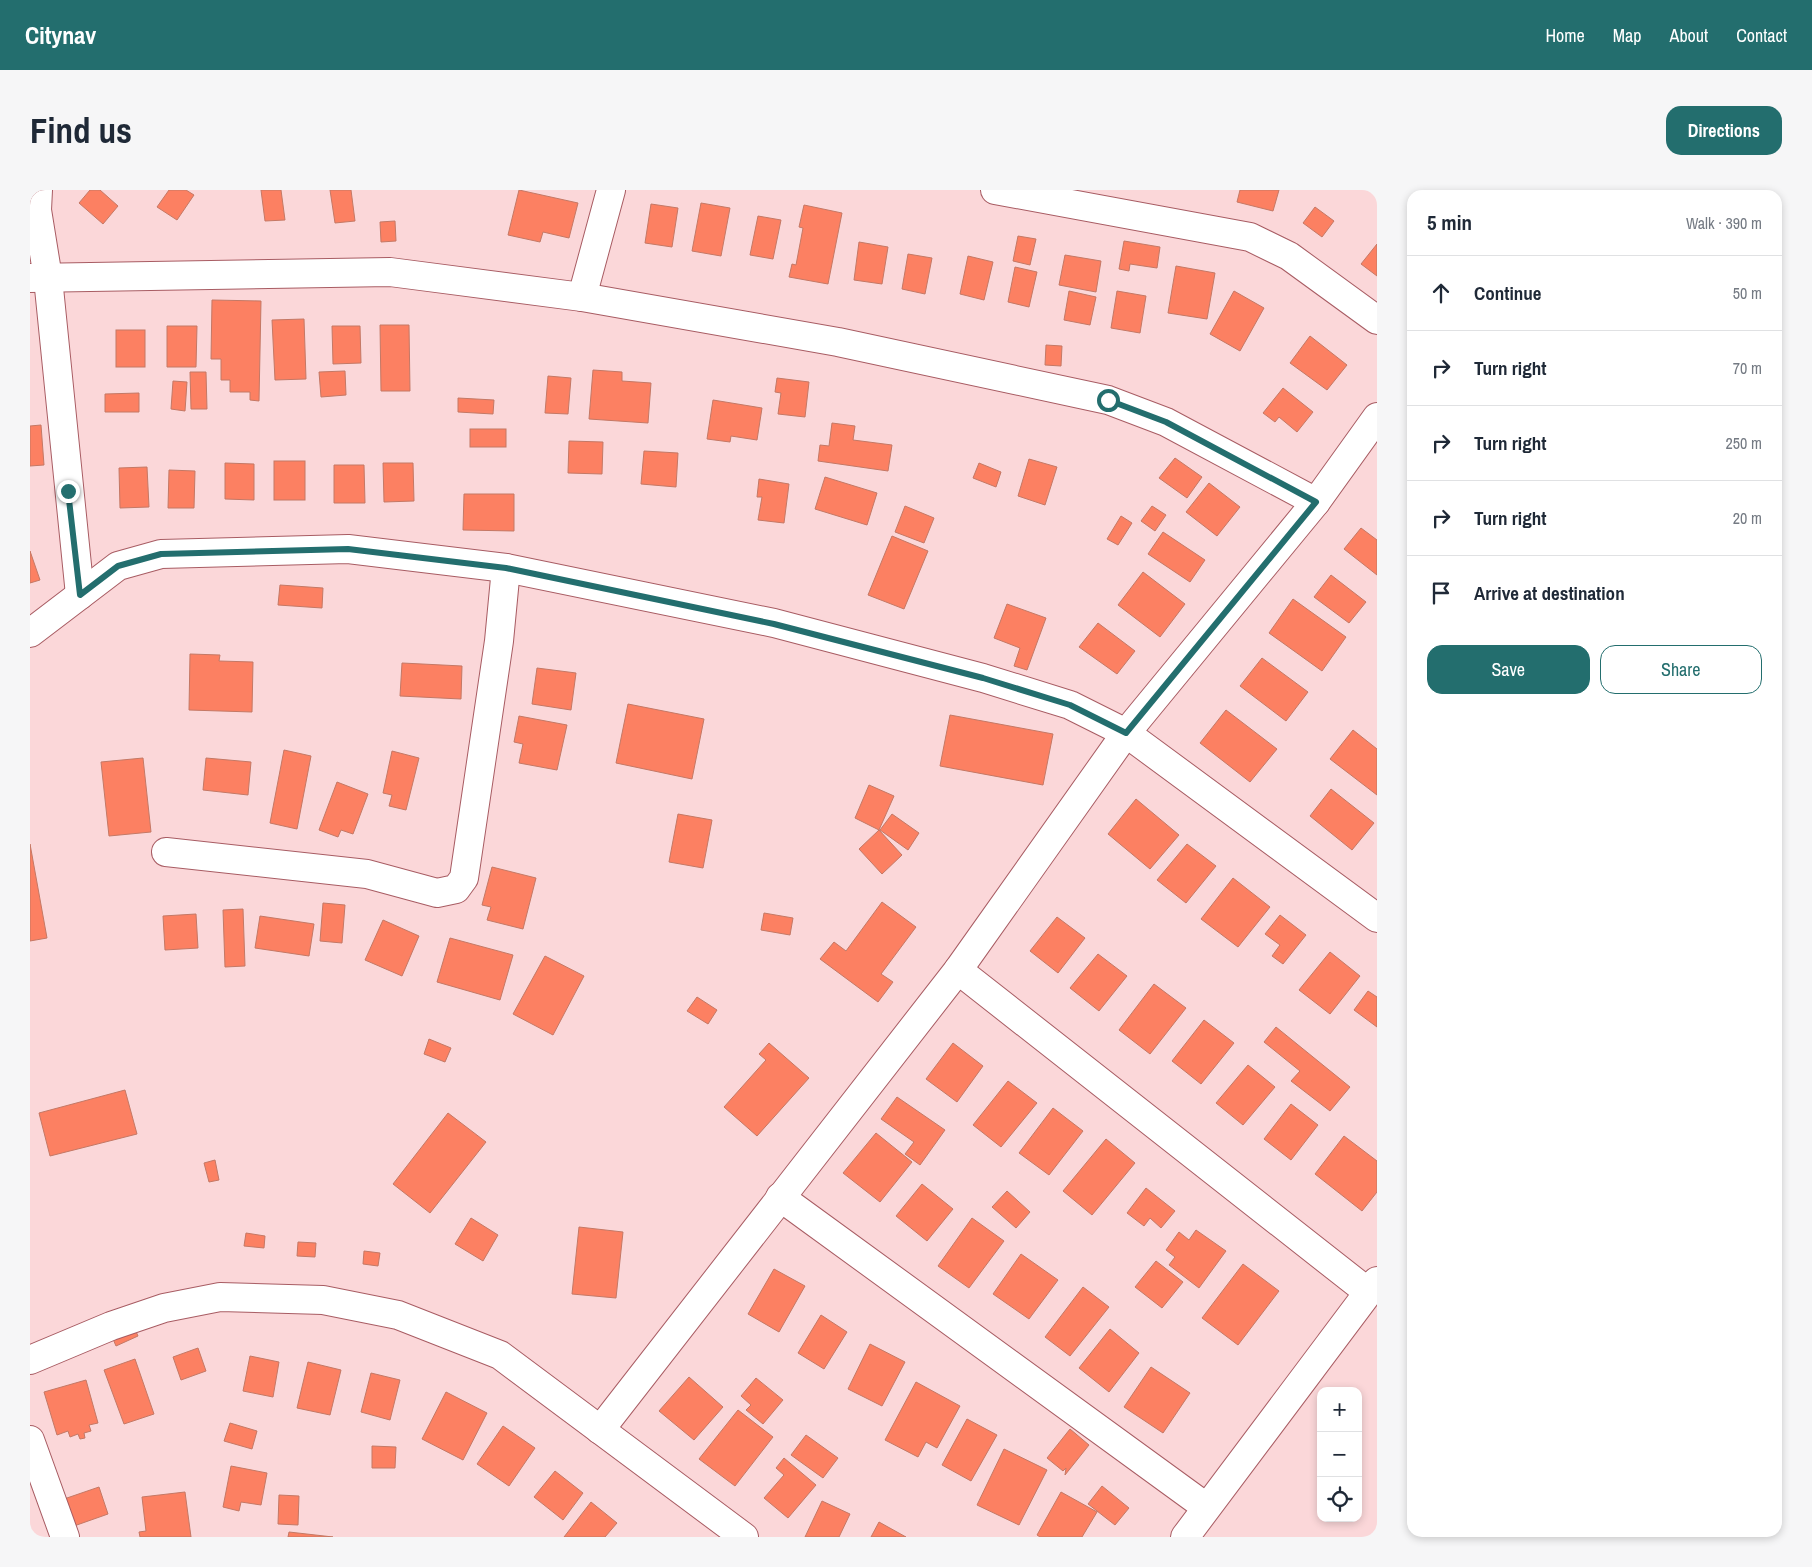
<!DOCTYPE html>
<meta charset="utf-8">
<style>
:root{--surface:#fff;--page:#f6f6f7;--text:#1f2937;--muted:#747a83;--line:#e0e1e3;--accent:#236e6e}
body{margin:0;font-family:"Archivo Narrow",sans-serif;background:var(--page);color:var(--text)}
.controls{position:absolute;right:15px;bottom:15px;display:grid;overflow:hidden;border-radius:10px;box-shadow:0 2px 8px #0003}
.controls button{width:45px;height:45px;display:grid;place-items:center;padding:0;border:0;border-bottom:1px solid var(--line);background:var(--surface);color:var(--text);font:25px sans-serif}
.stop{position:absolute;width:15px;height:15px;margin:-11px;border:4px solid #236e6e;border-radius:50%;background:#fff}
.stop.end{background:#236e6e;border-color:#fff;box-shadow:0 1px 5px #0008}
.list{margin:0;padding:0;list-style:none}
h2{display:flex;justify-content:space-between;align-items:center;height:65px;margin:0;padding:0 20px;font-size:21px}
h2 small{font-size:16px;font-weight:400;color:var(--muted)}
.list li{display:grid;grid-template-columns:32px 1fr auto;gap:15px;align-items:center;box-sizing:border-box;height:75px;padding:0 20px;border-top:1px solid var(--line)}
.list b{display:block;font-size:19px;white-space:nowrap}
.list em{font-size:16px;font-style:normal;color:var(--muted)}
.actions{display:flex;gap:10px;padding:15px 20px}
.actions a{flex:1;padding:11px 0;border:1px solid var(--accent);border-radius:15px;text-align:center;font-size:18px;color:var(--accent)}
.actions .main{background:var(--accent);color:#fff}
.icon{flex:none;width:28px;height:28px;fill:none;stroke:currentColor;stroke-width:2;stroke-linecap:round;stroke-linejoin:round}
.map{position:relative;flex:none;width:1347px;height:1347px;overflow:hidden;border-radius:15px}
header{display:flex;align-items:center;gap:30px;box-sizing:border-box;height:70px;padding:0 25px;background:var(--accent);color:#fff}
header strong{font-size:24px}
nav{display:flex;gap:28px;margin-inline-start:auto;font-size:18px}
.intro{display:flex;align-items:center;justify-content:space-between;box-sizing:border-box;height:120px;padding:0 30px}
h1{margin:0;font-size:35px}
.button{padding:12px 22px;border-radius:15px;background:var(--accent);color:#fff;font-size:18px;font-weight:700}
main{display:flex;gap:30px;padding:0 30px}
aside{flex:1;background:var(--surface);border-radius:15px;box-shadow:0 2px 8px #0003}
.map>svg:first-child{display:block}
</style>
<header>
<strong>Citynav</strong>
<nav><a>Home</a><a>Map</a><a>About</a><a>Contact</a></nav>
</header>
<div class="intro"><h1>Find us</h1><a class="button">Directions</a></div>
<main>
<div class="map">
<svg width="1347" height="1347" viewBox="0 0 1347 1347">
<rect width="100%" height="100%" fill="#fbd7d9"/>
<!-- building -->
<g fill="#fc8062" stroke="#c47865">
<polygon points="60,0 70,0 88,16 73,34 49,13"/>
<polygon points="139,0 156,0 164,5 147,30 127,17"/>
<polygon points="231,0 251,0 255,30 235,31"/>
<polygon points="300,0 321,0 325,31 305,33"/>
<polygon points="489,0 548,13 539,48 513,42 510,52 478,45"/>
<polygon points="1210,0 1249,0 1243,21 1207,12"/>
<polygon points="671,13 700,18 691,66 662,61"/>
<polygon points="621,14 648,18 642,57 615,53"/>
<polygon points="774,15 812,23 798,94 759,87 762,74 766,75 773,38 769,37"/>
<polygon points="1285,17 1304,31 1292,47 1273,33"/>
<polygon points="728,26 751,30 743,69 720,65"/>
<polygon points="365,31 366,51 351,52 350,32"/>
<polygon points="988,46 1006,49 1000,75 983,71"/>
<polygon points="1094,51 1130,57 1127,78 1100,74 1099,81 1089,79"/>
<polygon points="829,52 858,57 852,94 824,90"/>
<polygon points="1347,54 1347,86 1331,74"/>
<polygon points="878,64 902,68 895,104 872,99"/>
<polygon points="1035,65 1071,71 1066,102 1029,95"/>
<polygon points="938,66 963,72 954,110 930,104"/>
<polygon points="1146,76 1185,83 1177,129 1138,123"/>
<polygon points="985,77 1007,82 999,117 978,112"/>
<polygon points="1039,101 1066,107 1060,135 1034,130"/>
<polygon points="1087,101 1116,106 1110,143 1081,138"/>
<polygon points="1204,101 1234,118 1210,161 1180,144"/>
<polygon points="182,110 231,111 229,211 220,210 220,202 200,202 200,190 191,190 191,169 181,169"/>
<polygon points="274,129 276,189 245,190 242,130"/>
<polygon points="350,135 379,135 380,201 351,201"/>
<polygon points="137,136 167,136 166,177 137,177"/>
<polygon points="302,136 330,136 331,173 303,174"/>
<rect x="86" y="140" width="29" height="37"/>
<polygon points="1280,146 1317,175 1297,200 1260,173"/>
<polygon points="1016,155 1032,156 1031,176 1015,175"/>
<polygon points="563,180 592,182 592,191 621,193 618,233 559,229"/>
<polygon points="315,181 316,205 291,207 289,182"/>
<polygon points="160,182 176,182 177,219 161,219"/>
<polygon points="518,186 541,188 538,224 515,223"/>
<polygon points="747,188 779,192 775,227 748,224 751,203 745,202"/>
<polygon points="143,191 157,192 155,221 141,219"/>
<polygon points="1253,198 1283,222 1267,242 1249,227 1245,232 1233,223"/>
<polygon points="109,203 109,222 75,222 75,204"/>
<polygon points="428,208 464,210 463,224 428,222"/>
<polygon points="683,210 732,218 727,250 701,246 700,252 677,249"/>
<polygon points="802,233 825,236 823,250 862,255 858,281 788,271 790,255 799,256"/>
<polygon points="11,235 14,275 0,276 0,236"/>
<rect x="440" y="239" width="36" height="18"/>
<polygon points="539,251 573,252 572,284 538,283"/>
<polygon points="614,261 648,263 646,297 611,294"/>
<polygon points="1145,268 1172,287 1157,308 1129,288"/>
<polygon points="999,269 1027,277 1015,315 988,306"/>
<rect x="244" y="271" width="31" height="39"/>
<polygon points="195,273 224,274 224,310 195,309"/>
<polygon points="353,273 383,273 384,311 354,312"/>
<polygon points="949,273 971,282 966,297 943,288"/>
<polygon points="304,275 334,275 335,313 304,313"/>
<polygon points="117,277 119,317 90,318 89,278"/>
<polygon points="139,280 165,281 164,318 138,318"/>
<polygon points="795,287 847,303 837,335 785,319"/>
<polygon points="729,289 759,294 754,333 728,330 732,307 727,307"/>
<polygon points="1179,293 1210,317 1187,346 1156,322"/>
<polygon points="434,304 484,304 484,341 433,340"/>
<polygon points="875,316 904,328 894,353 865,342"/>
<polygon points="1122,316 1136,325 1125,341 1111,331"/>
<polygon points="1091,326 1102,333 1088,355 1077,349"/>
<polygon points="1331,338 1347,350 1347,385 1314,359"/>
<polygon points="1133,342 1175,370 1160,392 1118,364"/>
<polygon points="862,346 898,361 874,419 838,405"/>
<polygon points="0,361 10,390 0,393"/>
<polygon points="1113,382 1155,414 1130,447 1088,415"/>
<polygon points="1301,385 1336,412 1319,433 1284,407"/>
<polygon points="250,395 293,398 292,418 248,415"/>
<polygon points="1263,409 1316,447 1292,481 1239,443"/>
<polygon points="977,414 1016,428 997,480 984,476 990,458 964,448"/>
<polygon points="1068,433 1105,461 1087,484 1049,457"/>
<polygon points="160,464 190,465 189,471 223,472 222,522 159,520"/>
<polygon points="1232,468 1278,502 1256,531 1210,496"/>
<polygon points="372,473 432,476 431,509 370,506"/>
<polygon points="507,478 546,483 541,520 502,514"/>
<polygon points="598,514 674,529 662,589 586,573"/>
<polygon points="1196,520 1247,559 1220,592 1170,553"/>
<polygon points="920,525 1023,544 1013,595 910,576"/>
<polygon points="489,526 537,535 527,580 489,573 493,554 484,552"/>
<polygon points="1323,540 1347,559 1347,605 1300,569"/>
<polygon points="254,560 281,566 267,639 240,633"/>
<polygon points="362,561 389,568 376,620 359,616 362,605 353,603"/>
<polygon points="113,568 121,642 79,646 71,572"/>
<polygon points="176,568 221,572 218,605 173,600"/>
<polygon points="307,592 338,604 323,644 311,640 308,647 289,640"/>
<polygon points="839,595 864,606 849,640 825,628"/>
<polygon points="1301,599 1344,633 1322,660 1280,626"/>
<polygon points="1106,609 1149,645 1120,679 1078,644"/>
<polygon points="648,624 682,630 673,678 639,672"/>
<polygon points="862,624 889,643 878,660 850,640"/>
<polygon points="849,640 872,665 852,684 829,659"/>
<polygon points="0,654 17,748 0,751"/>
<polygon points="1157,654 1186,676 1156,713 1127,690"/>
<polygon points="462,677 506,688 493,739 457,730 461,717 452,715"/>
<polygon points="1203,688 1240,717 1208,757 1171,729"/>
<polygon points="852,712 886,737 851,784 863,792 848,812 790,769 804,752 816,761"/>
<polygon points="293,713 315,715 312,753 290,751"/>
<polygon points="213,719 215,776 195,777 193,720"/>
<polygon points="734,723 763,728 760,745 731,740"/>
<polygon points="166,724 168,758 135,760 133,726"/>
<polygon points="1250,725 1276,745 1253,774 1242,766 1250,755 1235,744"/>
<polygon points="230,726 284,734 279,766 225,758"/>
<polygon points="1027,727 1055,748 1028,783 1000,761"/>
<polygon points="353,730 389,746 372,786 335,770"/>
<polygon points="420,748 483,765 470,810 407,792"/>
<polygon points="1300,762 1330,786 1300,824 1269,800"/>
<polygon points="1068,764 1097,786 1069,821 1040,798"/>
<polygon points="515,766 554,786 523,845 483,824"/>
<polygon points="1124,794 1156,818 1120,864 1089,840"/>
<polygon points="1338,801 1347,807 1347,837 1324,820"/>
<polygon points="667,807 687,820 678,834 657,821"/>
<polygon points="1174,830 1204,853 1171,894 1142,871"/>
<polygon points="1246,837 1320,897 1300,921 1261,891 1270,881 1234,852"/>
<polygon points="399,849 421,858 415,872 394,864"/>
<polygon points="739,853 779,888 727,946 694,917 736,870 729,864"/>
<polygon points="923,853 953,876 927,912 896,889"/>
<polygon points="1218,875 1245,897 1213,935 1186,913"/>
<polygon points="978,891 1007,913 971,957 943,935"/>
<polygon points="95,900 107,944 20,966 9,923"/>
<polygon points="867,907 915,940 890,975 875,964 884,952 851,929"/>
<polygon points="1261,914 1288,935 1261,970 1234,949"/>
<polygon points="1023,918 1053,941 1019,985 989,963"/>
<polygon points="418,923 456,952 400,1023 363,994"/>
<polygon points="846,943 882,972 850,1012 813,983"/>
<polygon points="1314,946 1347,971 1347,1002 1332,1021 1285,984"/>
<polygon points="1076,949 1105,973 1062,1025 1033,1001"/>
<polygon points="185,970 189,990 179,992 174,973"/>
<polygon points="892,994 923,1019 897,1051 866,1026"/>
<polygon points="1116,998 1145,1021 1131,1038 1120,1028 1114,1036 1097,1023"/>
<polygon points="977,1001 1000,1022 986,1038 962,1017"/>
<polygon points="441,1028 468,1045 453,1071 425,1054"/>
<polygon points="942,1028 974,1051 939,1098 908,1076"/>
<polygon points="549,1037 593,1042 586,1108 542,1104"/>
<polygon points="1166,1040 1196,1061 1169,1098 1139,1075 1145,1067 1136,1060 1149,1042 1159,1050"/>
<polygon points="216,1043 235,1046 234,1058 214,1056"/>
<polygon points="268,1052 286,1053 285,1067 267,1066"/>
<polygon points="334,1061 350,1063 348,1076 333,1074"/>
<polygon points="991,1064 1028,1090 999,1129 963,1104"/>
<polygon points="1126,1071 1153,1092 1132,1118 1105,1097"/>
<polygon points="1213,1074 1249,1101 1208,1155 1172,1128"/>
<polygon points="744,1079 775,1096 749,1142 718,1124"/>
<polygon points="1053,1097 1079,1117 1040,1166 1015,1147"/>
<polygon points="791,1125 817,1142 794,1179 768,1163"/>
<polygon points="102,1132 108,1146 86,1156 80,1142"/>
<polygon points="1080,1139 1109,1163 1079,1202 1049,1178"/>
<polygon points="840,1154 875,1172 852,1216 818,1199"/>
<polygon points="168,1158 176,1181 151,1190 143,1167"/>
<polygon points="220,1166 249,1172 243,1207 213,1201"/>
<polygon points="105,1169 124,1224 94,1234 74,1180"/>
<polygon points="278,1172 311,1180 300,1225 267,1218"/>
<polygon points="1121,1177 1160,1203 1133,1243 1094,1217"/>
<polygon points="341,1183 370,1190 360,1230 331,1222"/>
<polygon points="659,1187 693,1217 664,1250 629,1221"/>
<polygon points="726,1188 753,1210 733,1234 716,1220 721,1215 711,1206"/>
<polygon points="56,1190 68,1233 59,1235 61,1241 54,1243 55,1248 50,1249 48,1244 40,1247 38,1241 27,1245 14,1202"/>
<polygon points="886,1192 930,1216 907,1258 896,1252 888,1267 855,1250"/>
<polygon points="416,1202 457,1223 433,1270 392,1249"/>
<polygon points="708,1220 743,1247 705,1296 669,1269"/>
<polygon points="937,1229 967,1245 941,1291 912,1275"/>
<polygon points="200,1233 227,1241 222,1259 194,1251"/>
<polygon points="473,1236 505,1258 479,1296 447,1274"/>
<polygon points="1040,1239 1059,1255 1035,1285 1036,1278 1033,1281 1017,1268"/>
<polygon points="776,1245 808,1268 793,1288 761,1265"/>
<polygon points="342,1256 366,1257 365,1278 342,1278"/>
<polygon points="974,1259 1017,1280 989,1335 947,1315"/>
<polygon points="754,1268 786,1295 758,1328 734,1308 754,1285 746,1278"/>
<polygon points="201,1276 237,1283 231,1315 211,1312 209,1321 193,1317"/>
<polygon points="525,1281 553,1303 533,1330 504,1307"/>
<polygon points="1072,1296 1099,1318 1085,1335 1058,1314"/>
<polygon points="69,1297 78,1324 44,1336 34,1309"/>
<polygon points="155,1302 161,1347 110,1347 109,1342 116,1341 112,1307"/>
<polygon points="1031,1302 1067,1322 1052,1347 1010,1347 1007,1345"/>
<polygon points="249,1305 269,1306 268,1335 248,1334"/>
<polygon points="792,1311 820,1324 809,1347 775,1347"/>
<polygon points="561,1312 587,1333 575,1347 534,1347"/>
<polygon points="849,1332 876,1347 841,1347"/>
<polygon points="259,1342 303,1347 258,1347"/>
</g>
<g fill="none" stroke-linecap="round" stroke-linejoin="round">
<defs>
<g id="street">
<polyline points="8,0 7,20 18,88 50,405"/>
<polyline points="965,0 1220,47 1259,66 1347,130"/>
<polyline points="0,88 360,82 552,107 808,152 1078,210 1136,232 1286,312 1347,227"/>
<polyline points="552,107 581,0"/>
<polyline points="0,443 88,376 131,364 318,359 476,378 744,433 953,488 1040,515 1096,543 1286,312"/>
<polyline points="136,662 337,684 407,703 426,699 434,688 469,451 476,378"/>
<polyline points="928,780 1338,1102"/>
<polyline points="750,1007 1176,1317"/>
<polyline points="0,1170 81,1136 134,1118 190,1107 293,1110 368,1125 470,1165 714,1347"/>
<polyline points="570,1240 928,780 1096,543 1347,728"/>
<polyline points="0,1250 35,1347"/>
<polyline points="1155,1347 1347,1091"/>
</g>
</defs>
<!-- street casing -->
<use href="#street" stroke="#a85c63" stroke-width="30"/>
<!-- street -->
<use href="#street" stroke="#fff" stroke-width="28"/>
</g>
<g fill="none" stroke-linecap="round" stroke-linejoin="round">
<!-- route -->
<polyline stroke="#236e6e" stroke-width="6" points="38,301 50,405 88,376 131,364 318,359 476,378 744,434 953,488 1040,515 1096,543 1286,312 1136,232 1078,210"/>
</g>
</svg>
<div class="controls">
<button>+</button>
<button>−</button>
<button><svg class="icon" aria-label="locate" viewBox="0 0 24 24"><circle cx="12" cy="12" r="6"/><path d="M12 2v4M12 18v4M2 12h4M18 12h4"/></svg></button>
</div>
<div class="stop" style="left:1078px;top:210px"></div>
<div class="stop end" style="left:38px;top:301px"></div>
</div>
<aside>
<h2>5 min<small>Walk · 390 m</small></h2>
<ul class="list">
<li><svg class="icon" aria-label="ahead" viewBox="0 0 24 24"><path d="M12 20V5M6 11l6-6 6 6"/></svg><div><b>Continue</b></div><em>50 m</em></li>
<li><svg class="icon" aria-label="right" viewBox="0 0 24 24"><path d="M7 20v-9h11M14 6l5 5-5 5"/></svg><div><b>Turn right</b></div><em>70 m</em></li>
<li><svg class="icon" aria-label="right" viewBox="0 0 24 24"><path d="M7 20v-9h11M14 6l5 5-5 5"/></svg><div><b>Turn right</b></div><em>250 m</em></li>
<li><svg class="icon" aria-label="right" viewBox="0 0 24 24"><path d="M7 20v-9h11M14 6l5 5-5 5"/></svg><div><b>Turn right</b></div><em>20 m</em></li>
<li><svg class="icon" aria-label="arrive" viewBox="0 0 24 24"><path d="M6 21V4h12l-3 4 3 4H6"/></svg><div><b>Arrive at destination</b></div></li>
</ul>
<div class="actions"><a class="main">Save</a><a>Share</a></div>
</aside>
</main>
